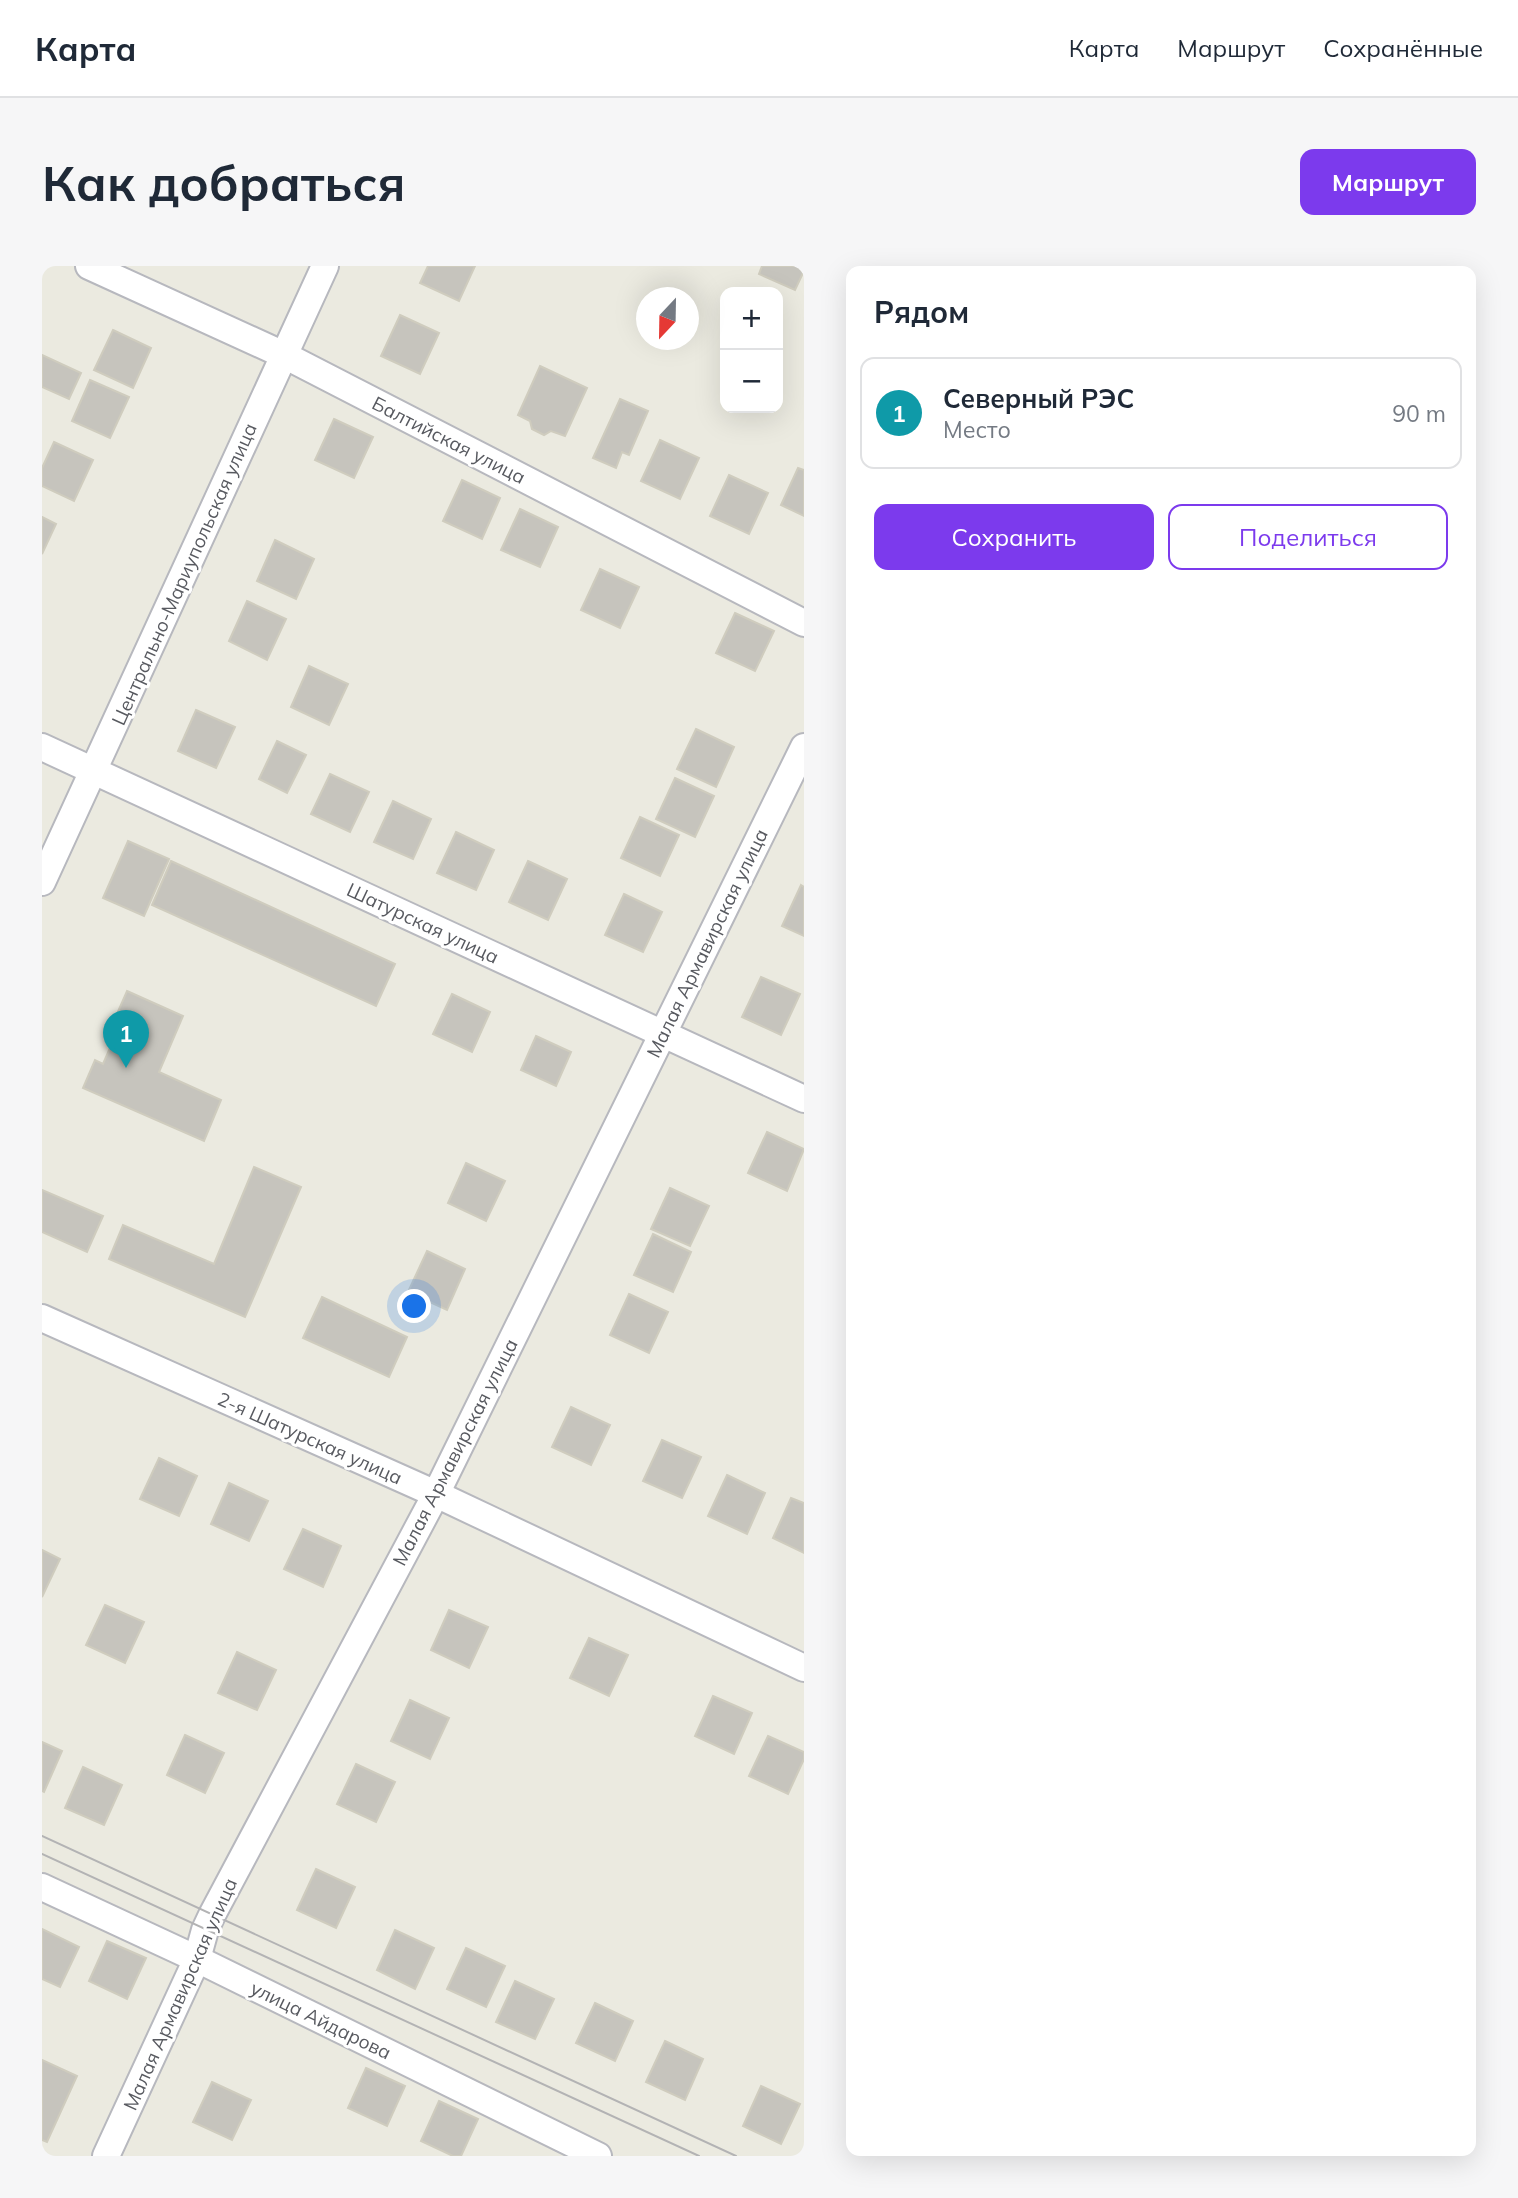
<!DOCTYPE html>
<html lang="ru">
<meta charset="utf-8">
<style>
:root{--surface:#fff;--page:#f6f6f7;--text:#1f2937;--muted:#747a83;--line:#e0e1e3;--accent:#7c3aed}
body{margin:0;font-family:Mulish,sans-serif;background:var(--page);color:var(--text)}
.controls{position:absolute;right:21px;top:21px;display:grid;overflow:hidden;border-radius:14px;box-shadow:0 7px 28px #0002}
.controls button{width:63px;height:63px;display:grid;place-items:center;padding:0;border:0;border-bottom:2px solid var(--line);background:var(--surface);color:var(--text);font:35px sans-serif}
.compass{position:absolute;left:594px;top:21px;width:63px;height:63px;border-radius:50%;background:var(--surface);box-shadow:0 7px 28px #0002;rotate:202deg}
.you{position:absolute;left:373px;top:1041px;width:24px;height:24px;margin:-18px;border:5px solid #fff;border-radius:50%;background:#1a73e8;box-shadow:0 0 0 10px #1a73e833}
.badge{display:grid;place-items:center;width:46px;height:46px;border-radius:50%;background:var(--accent);color:#fff;font-size:23px;font-weight:700}
.pin{position:absolute;translate:-50% -58px;filter:drop-shadow(0 2px 4px #0008)}
.pin::after{content:'';position:absolute;top:37px;width:24px;height:21px;background:inherit;clip-path:polygon(0 0,100% 0,50% 100%)}
.list{margin:0;padding:0;list-style:none}
h2{display:flex;justify-content:space-between;align-items:center;height:91px;margin:0;padding:0 28px;font-size:30px}
h2 small{font-size:23px;font-weight:400;color:var(--muted)}
.list li{display:grid;grid-template-columns:46px 1fr auto;gap:21px;align-items:center;box-sizing:border-box;height:112px;margin:0 14px 14px;padding:0 14px;border:2px solid var(--line);border-radius:14px}
.list b{display:block;font-size:26px;white-space:nowrap}
.list p{margin:0;font-size:23px;white-space:nowrap;color:var(--muted)}
.list em{font-size:23px;font-style:normal;color:var(--muted)}
.actions{display:flex;gap:14px;padding:21px 28px}
.actions a{flex:1;padding:16px 0;border:2px solid var(--accent);border-radius:14px;text-align:center;font-size:24px;color:var(--accent)}
.actions .main{background:var(--accent);color:#fff}
.map{position:relative;flex:none;width:762px;height:1890px;overflow:hidden;border-radius:14px}
header{display:flex;align-items:center;gap:42px;box-sizing:border-box;height:98px;padding:0 35px;background:var(--surface);border-bottom:2px solid var(--line)}
header strong{font-size:33px}
nav{display:flex;gap:38px;margin-inline-start:auto;font-size:24px}
.intro{display:flex;align-items:center;justify-content:space-between;box-sizing:border-box;height:168px;padding:0 42px}
h1{margin:0;font-size:49px}
.button{padding:18px 32px;border-radius:14px;background:var(--accent);color:#fff;font-size:24px;font-weight:700}
main{display:flex;gap:42px;padding:0 42px}
aside{flex:1;background:var(--surface);border-radius:14px;box-shadow:0 7px 28px #0002}
.map>svg:first-child{display:block}
</style>
<header>
<strong>Карта</strong>
<nav><a>Карта</a><a>Маршрут</a><a>Сохранённые</a></nav>
</header>
<div class="intro"><h1>Как добраться</h1><a class="button">Маршрут</a></div>
<main>
<div class="map">
<svg width="762" height="1890" viewBox="0 0 762 1890">
<rect width="100%" height="100%" fill="#ebeae0"/>
<!-- building -->
<g fill="#c6c4bd" stroke="#cfccbe" stroke-width="2">
<polygon points="386,0 433,0 417,35 378,17"/>
<polygon points="720,0 762,0 762,5 753,24 717,8"/>
<polygon points="358,49 397,67 378,108 339,90"/>
<polygon points="71,64 109,82 91,122 52,104"/>
<polygon points="0,89 39,107 27,133 0,121"/>
<polygon points="498,100 545,122 523,170 509,165 502,169 490,163 488,155 476,149"/>
<polygon points="48,114 87,131 68,172 30,155"/>
<polygon points="578,133 606,145 587,189 580,186 574,202 551,192"/>
<polygon points="292,153 331,171 312,212 273,194"/>
<polygon points="618,174 657,192 638,233 599,215"/>
<polygon points="12,176 51,194 32,235 0,220 0,202"/>
<polygon points="756,202 762,204 762,250 739,239"/>
<polygon points="687,209 726,227 707,268 668,250"/>
<polygon points="420,214 458,232 440,273 401,255"/>
<polygon points="478,243 516,261 498,301 459,284"/>
<polygon points="0,251 14,258 0,288"/>
<polygon points="233,274 272,293 254,333 215,315"/>
<polygon points="558,303 597,321 578,362 539,344"/>
<polygon points="205,335 244,353 225,394 187,375"/>
<polygon points="693,347 732,365 713,405 674,387"/>
<polygon points="267,400 306,418 287,459 249,441"/>
<polygon points="154,444 193,461 174,502 136,485"/>
<polygon points="654,463 692,481 674,521 635,503"/>
<polygon points="235,475 264,489 245,527 217,513"/>
<polygon points="288,508 327,526 308,566 269,548"/>
<polygon points="633,512 672,530 653,571 614,553"/>
<polygon points="351,535 389,553 371,593 332,576"/>
<polygon points="598,551 637,569 618,610 579,592"/>
<polygon points="414,566 452,584 434,624 395,607"/>
<polygon points="86,575 127,593 102,650 61,632"/>
<polygon points="129,595 353,698 334,740 110,639"/>
<polygon points="486,595 525,613 506,654 467,636"/>
<polygon points="759,619 762,621 762,670 740,660"/>
<polygon points="582,628 620,646 601,686 563,669"/>
<polygon points="719,711 758,728 739,769 700,751"/>
<polygon points="85,725 141,750 117,806 179,834 162,875 41,822 53,794 61,798 81,752 74,750"/>
<polygon points="410,728 448,746 430,786 391,768"/>
<polygon points="494,770 529,786 514,820 479,804"/>
<polygon points="725,866 762,883 745,925 706,907"/>
<polygon points="424,897 463,915 444,955 406,937"/>
<polygon points="212,901 259,921 203,1051 67,993 81,959 172,998"/>
<polygon points="628,922 667,940 648,980 609,963"/>
<polygon points="0,924 61,950 45,986 0,966"/>
<polygon points="611,968 649,986 631,1026 592,1009"/>
<polygon points="385,985 423,1003 405,1044 366,1026"/>
<polygon points="587,1028 626,1046 607,1087 568,1069"/>
<polygon points="280,1031 365,1071 347,1111 261,1072"/>
<polygon points="529,1141 568,1159 549,1199 510,1181"/>
<polygon points="620,1174 659,1191 640,1232 601,1215"/>
<polygon points="117,1192 155,1210 137,1250 98,1233"/>
<polygon points="685,1209 723,1227 705,1268 666,1250"/>
<polygon points="187,1217 226,1235 207,1275 169,1258"/>
<polygon points="749,1232 762,1237 762,1287 731,1272"/>
<polygon points="261,1263 299,1280 281,1321 242,1303"/>
<polygon points="0,1284 18,1293 0,1331"/>
<polygon points="63,1339 102,1356 83,1397 44,1379"/>
<polygon points="407,1344 446,1361 427,1402 389,1384"/>
<polygon points="547,1372 586,1389 567,1430 528,1412"/>
<polygon points="195,1386 234,1404 215,1444 176,1427"/>
<polygon points="671,1430 710,1447 692,1488 653,1470"/>
<polygon points="368,1434 407,1452 388,1493 349,1475"/>
<polygon points="143,1469 182,1487 163,1527 125,1509"/>
<polygon points="726,1470 762,1486 762,1493 746,1528 707,1510"/>
<polygon points="0,1476 20,1485 2,1526 0,1525"/>
<polygon points="314,1498 353,1516 334,1556 295,1538"/>
<polygon points="41,1501 80,1519 62,1559 23,1542"/>
<polygon points="274,1603 313,1621 294,1662 255,1644"/>
<polygon points="0,1663 37,1681 18,1721 0,1713"/>
<polygon points="353,1664 392,1682 373,1723 335,1704"/>
<polygon points="65,1675 104,1692 85,1733 47,1715"/>
<polygon points="424,1682 463,1700 444,1741 405,1723"/>
<polygon points="473,1715 512,1733 493,1773 454,1756"/>
<polygon points="553,1737 591,1755 573,1795 534,1777"/>
<polygon points="623,1775 661,1793 643,1834 604,1816"/>
<polygon points="0,1794 35,1810 5,1876 0,1874"/>
<polygon points="324,1802 363,1820 345,1860 306,1842"/>
<polygon points="170,1816 209,1834 190,1874 151,1856"/>
<polygon points="719,1820 758,1838 739,1878 701,1860"/>
<polygon points="397,1835 436,1853 419,1890 411,1890 379,1875"/>
</g>
<g fill="none" stroke-linecap="round" stroke-linejoin="round">
<defs>
<g id="minor">
<polyline points="47,0 242,89 762,357"/>
<polyline points="0,481 762,833"/>
<polyline points="0,616 283,0"/>
<polyline points="0,1052 394,1228 762,1402"/>
<polyline points="0,1621 155,1693 556,1890"/>
<polyline points="64,1890 155,1693 163,1664 170,1649 394,1228 762,481"/>
</g>
</defs>
<!-- minor casing -->
<use href="#minor" stroke="#b7b8be" stroke-width="30"/>
<!-- minor -->
<use href="#minor" stroke="#fff" stroke-width="26"/>
<!-- tram -->
<g stroke="#b3b3b4" stroke-width="2">
<polyline points="0,1570 694,1890"/>
<polyline points="0,1588 657,1890"/>
</g>
</g>
<g text-anchor="middle" stroke-width="6" stroke-linejoin="round" paint-order="stroke">
<!-- street labels -->
<g font-size="19" fill="#585a60" stroke="#fff">
<text transform="translate(407 174) rotate(27)" y="7">Балтийская улица</text>
<text transform="translate(142 308) rotate(-66)" y="7">Центрально-Мариупольская улица</text>
<text transform="translate(381 657) rotate(25)" y="7">Шатурская улица</text>
<text transform="translate(665 677) rotate(-64)" y="7">Малая Армавирская улица</text>
<text transform="translate(268 1172) rotate(24)" y="7">2-я Шатурская улица</text>
<text transform="translate(413 1186) rotate(-63)" y="7">Малая Армавирская улица</text>
<text transform="translate(138 1728) rotate(-66)" y="7">Малая Армавирская улица</text>
<text transform="translate(279 1754) rotate(26)" y="7">улица Айдарова</text>
</g>
</g>
</svg>
<div class="controls">
<button>+</button>
<button>−</button>
</div>
<svg class="compass" viewBox="-18 -18 36 36"><path d="M0-13l5 13h-10z" fill="#e53935"/><path d="M0 13l5-13h-10z" fill="#747a83"/></svg>
<div class="you"></div>
<div class="pin badge" style="left:84px;top:802px;background:#0f9aa8">1</div>
</div>
<aside>
<h2>Рядом<small></small></h2>
<ul class="list">
<li><span class="badge" style="background:#0f9aa8">1</span><div><b>Северный РЭС</b><p>Место</p></div><em>90 m</em></li>
</ul>
<div class="actions"><a class="main">Сохранить</a><a>Поделиться</a></div>
</aside>
</main>
